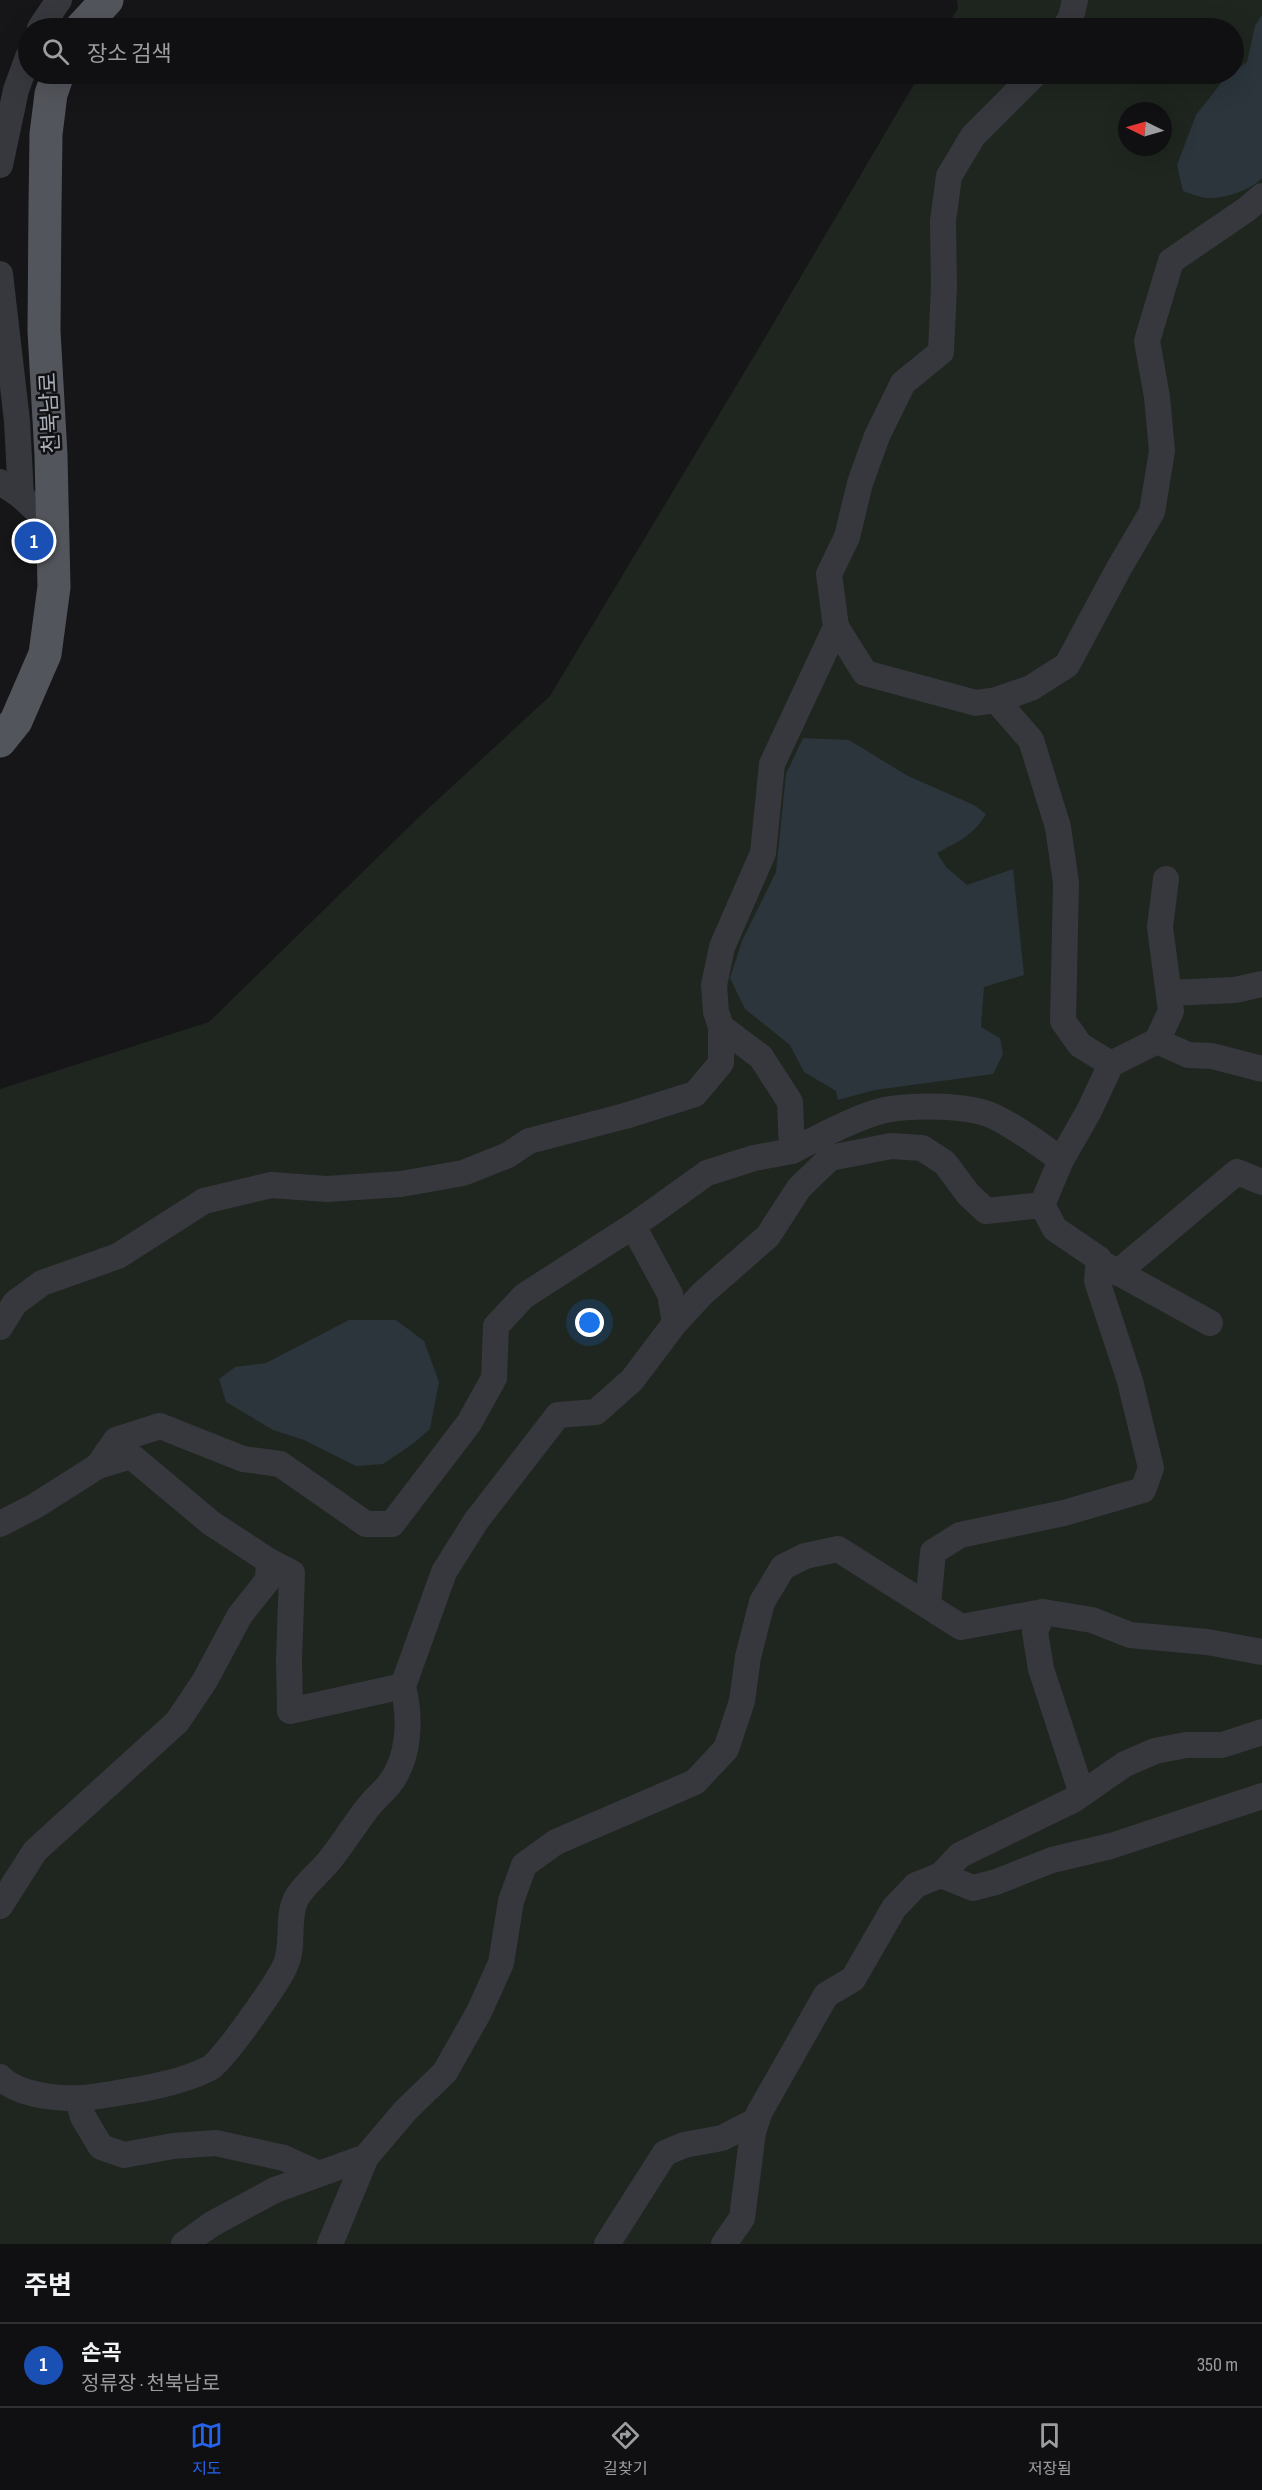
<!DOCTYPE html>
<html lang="ko">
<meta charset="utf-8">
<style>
:root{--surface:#101012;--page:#19191b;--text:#f1f3f6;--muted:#9c9d9f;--line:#303032;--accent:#2563eb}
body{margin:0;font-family:"Sofia Sans Condensed","Noto Sans KR",sans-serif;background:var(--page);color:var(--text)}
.compass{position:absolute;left:1118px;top:102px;width:54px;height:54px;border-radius:50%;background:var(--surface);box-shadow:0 6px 24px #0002;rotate:275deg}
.you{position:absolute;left:590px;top:1323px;width:21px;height:21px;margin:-15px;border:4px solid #fff;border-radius:50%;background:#1a73e8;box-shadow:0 0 0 9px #1a73e833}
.badge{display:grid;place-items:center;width:39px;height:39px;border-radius:50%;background:var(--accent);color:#fff;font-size:20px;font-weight:700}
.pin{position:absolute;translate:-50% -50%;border:3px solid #fff;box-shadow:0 2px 6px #0006}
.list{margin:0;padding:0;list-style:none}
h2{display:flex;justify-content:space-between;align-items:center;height:78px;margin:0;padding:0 24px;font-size:26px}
h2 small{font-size:20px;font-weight:400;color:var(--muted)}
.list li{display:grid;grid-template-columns:39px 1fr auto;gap:18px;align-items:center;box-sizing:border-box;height:84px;padding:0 24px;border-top:2px solid var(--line)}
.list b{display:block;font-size:22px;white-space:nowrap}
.list p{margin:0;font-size:20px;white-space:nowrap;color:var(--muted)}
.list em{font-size:20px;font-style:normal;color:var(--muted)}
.icon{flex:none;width:33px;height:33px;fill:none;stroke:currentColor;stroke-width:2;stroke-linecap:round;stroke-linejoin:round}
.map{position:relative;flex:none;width:1262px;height:2244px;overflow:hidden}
.search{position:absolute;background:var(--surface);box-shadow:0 6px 24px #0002;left:18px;right:18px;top:18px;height:66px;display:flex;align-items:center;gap:15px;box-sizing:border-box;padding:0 21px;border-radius:33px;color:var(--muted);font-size:22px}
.sheet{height:162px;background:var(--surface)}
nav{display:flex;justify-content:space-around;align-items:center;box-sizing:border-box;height:84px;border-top:2px solid var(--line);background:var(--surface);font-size:16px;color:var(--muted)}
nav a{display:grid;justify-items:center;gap:3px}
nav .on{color:var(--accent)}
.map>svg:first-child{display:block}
</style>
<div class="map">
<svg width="1262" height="2244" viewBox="0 0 1262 2244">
<rect width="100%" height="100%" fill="#161618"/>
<!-- green -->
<path fill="#1e261f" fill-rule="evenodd" d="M 957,0 L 1262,0 L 1262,2244 L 0,2244 L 0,1089 L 209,1022 L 419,817 L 550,696 L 753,358 L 920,74 L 1234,74 L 1234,28 L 946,28 L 958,8 ZM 1127,111 L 1163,111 L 1163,147 L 1127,147 Z"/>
<!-- water -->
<g fill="#2c353c">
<path d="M 1262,15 L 1262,178 C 1252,189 1227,198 1212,198 C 1203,199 1192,194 1183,191 L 1177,165 L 1196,115 L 1225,78 L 1247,62 L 1255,26 Z"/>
<path d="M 803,738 L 849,740 L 908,776 L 974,805 L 986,814 C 974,835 958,842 937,853 L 946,867 L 967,885 L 1013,869 L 1024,975 L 984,987 L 981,1027 L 1000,1038 L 1003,1054 L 993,1074 L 875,1090 L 838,1100 L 836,1091 L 804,1072 L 790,1045 L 745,1009 L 730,978 L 742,941 L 776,872 L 786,774 Z"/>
<polygon points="349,1320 396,1320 424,1341 439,1382 430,1429 414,1443 383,1464 356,1466 304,1440 273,1430 226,1402 219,1379 235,1367 266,1363"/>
</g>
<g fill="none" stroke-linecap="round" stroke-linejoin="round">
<!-- minor -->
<g stroke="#37383d" stroke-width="26">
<polyline points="40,28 59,0"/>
<polyline points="1065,28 1071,17 1075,0"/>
<polyline points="0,165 16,90 28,57"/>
<polyline points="0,274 17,421 21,496"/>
<polyline points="0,482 21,496 52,525"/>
<polyline points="836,627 865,673 976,703 996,700 1031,740 1058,827 1066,883 1063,1021 1080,1045 1111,1064"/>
<polyline points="996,700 1031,688 1067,665 1119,568 1152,512 1162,451 1157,397 1147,341 1171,261 1247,209 1262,196"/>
<polyline points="1169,993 1235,990 1262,984"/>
<polyline points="1157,1041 1171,1011 1160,927 1166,879"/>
<polyline points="1061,1160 1089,1111 1111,1064 1157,1041 1188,1055 1212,1056 1262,1069"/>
<polyline points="1103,1264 1210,1323"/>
<polyline points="1117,1273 1237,1172 1262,1182"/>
<path d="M 675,1323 L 703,1293 L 768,1236 L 799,1188 L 830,1158 L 891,1146 L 922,1148 L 945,1163 L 968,1194 L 986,1211 L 1042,1205 L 1061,1160 C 1042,1146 1004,1118 982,1112 C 955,1105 912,1105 885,1110 C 858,1116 817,1138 792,1151"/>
<polyline points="0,1327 15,1303 42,1283 118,1256 204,1201 271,1185 327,1189 401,1184 463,1173 508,1155 529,1141 625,1116 695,1094 721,1063 721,1027 716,1012 714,985 722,947 763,853 772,764 836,627 829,574 847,537 860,483 877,436 903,383 941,352 944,286 943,221 949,176 973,136 1035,74"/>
<polyline points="98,1466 116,1440 160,1426 243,1459 280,1464 366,1524 392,1524 469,1423 494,1378 496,1326 524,1296 633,1226 707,1173 754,1158 792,1151 790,1102 761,1057 721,1027"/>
<polyline points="0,1524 35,1506 98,1466 131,1456 211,1523 269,1561 268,1580 240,1615 204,1682 177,1722 35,1851 0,1906"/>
<polyline points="928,1605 933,1552 960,1535 1064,1513 1143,1490 1151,1468 1130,1381 1097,1281 1099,1259 1055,1229 1042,1205"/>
<polyline points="403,1686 444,1572 476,1521 558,1415 596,1412 632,1380 675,1323 670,1294 633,1226"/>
<polyline points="1082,1794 1041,1669 1035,1632 1043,1612 1092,1620 1130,1635 1207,1642 1262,1652"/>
<polyline points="941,1875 960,1855 1073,1800 1125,1764 1155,1751 1186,1745 1222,1745 1262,1732"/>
<path d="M 0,2077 C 20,2098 72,2101 99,2096 C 135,2090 177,2085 210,2068 C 223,2061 278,1982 285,1966 C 295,1945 286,1920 296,1899 C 303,1886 319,1873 329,1861 C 342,1845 353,1827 366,1810 C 372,1801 381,1794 388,1786 C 410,1759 411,1719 403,1686 L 290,1711 L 289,1660 L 292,1573 L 269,1561"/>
<polyline points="78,2100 83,2117 101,2147 124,2155 173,2146 216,2143 284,2158 317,2173"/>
<polyline points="184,2244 212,2224 275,2190 366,2157"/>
<polyline points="330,2244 366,2157 405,2111 445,2072 479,2012 501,1963 511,1901 524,1865 556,1842 695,1782 726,1749 742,1701 748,1657 762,1602 783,1567 805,1556 838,1549 961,1627 1043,1612"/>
<polyline points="607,2244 665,2153 684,2145 722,2138 757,2120"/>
<polyline points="724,2244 742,2218 753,2132 759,2113 826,1995 853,1979 894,1908 916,1885 941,1875 973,1888 996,1882 1052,1860 1111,1846 1262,1796"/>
</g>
<!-- major -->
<g stroke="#53555c" stroke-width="33">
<polyline points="81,28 107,0"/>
<polyline points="0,741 16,721 45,654 54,587 51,455 44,331 45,208 46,134 51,94 58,74"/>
</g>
</g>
<g text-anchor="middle" stroke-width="5" stroke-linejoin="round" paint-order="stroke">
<!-- street labels -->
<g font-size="22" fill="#a8adb8" stroke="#111113">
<text transform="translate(49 413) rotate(-93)" y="8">천북남로</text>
</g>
</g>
</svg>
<svg class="compass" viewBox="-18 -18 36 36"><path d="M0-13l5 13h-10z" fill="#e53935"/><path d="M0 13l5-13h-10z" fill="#9c9d9f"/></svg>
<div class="you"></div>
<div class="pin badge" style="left:34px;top:541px;background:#1a4fb4">1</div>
<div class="search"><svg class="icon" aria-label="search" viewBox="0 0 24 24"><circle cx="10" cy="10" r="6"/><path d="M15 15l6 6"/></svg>장소 검색</div>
</div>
<section class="sheet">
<h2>주변<small></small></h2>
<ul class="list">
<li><span class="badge" style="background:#1a4fb4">1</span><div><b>손곡</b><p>정류장 · 천북남로</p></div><em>350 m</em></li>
</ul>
</section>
<nav>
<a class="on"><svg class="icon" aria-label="map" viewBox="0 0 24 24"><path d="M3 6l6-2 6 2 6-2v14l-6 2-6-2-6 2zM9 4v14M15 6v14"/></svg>지도</a>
<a><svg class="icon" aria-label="directions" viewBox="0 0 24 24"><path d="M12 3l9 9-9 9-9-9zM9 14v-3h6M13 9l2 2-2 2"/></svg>길찾기</a>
<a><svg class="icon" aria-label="saved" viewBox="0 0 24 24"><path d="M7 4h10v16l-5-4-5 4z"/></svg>저장됨</a>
</nav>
